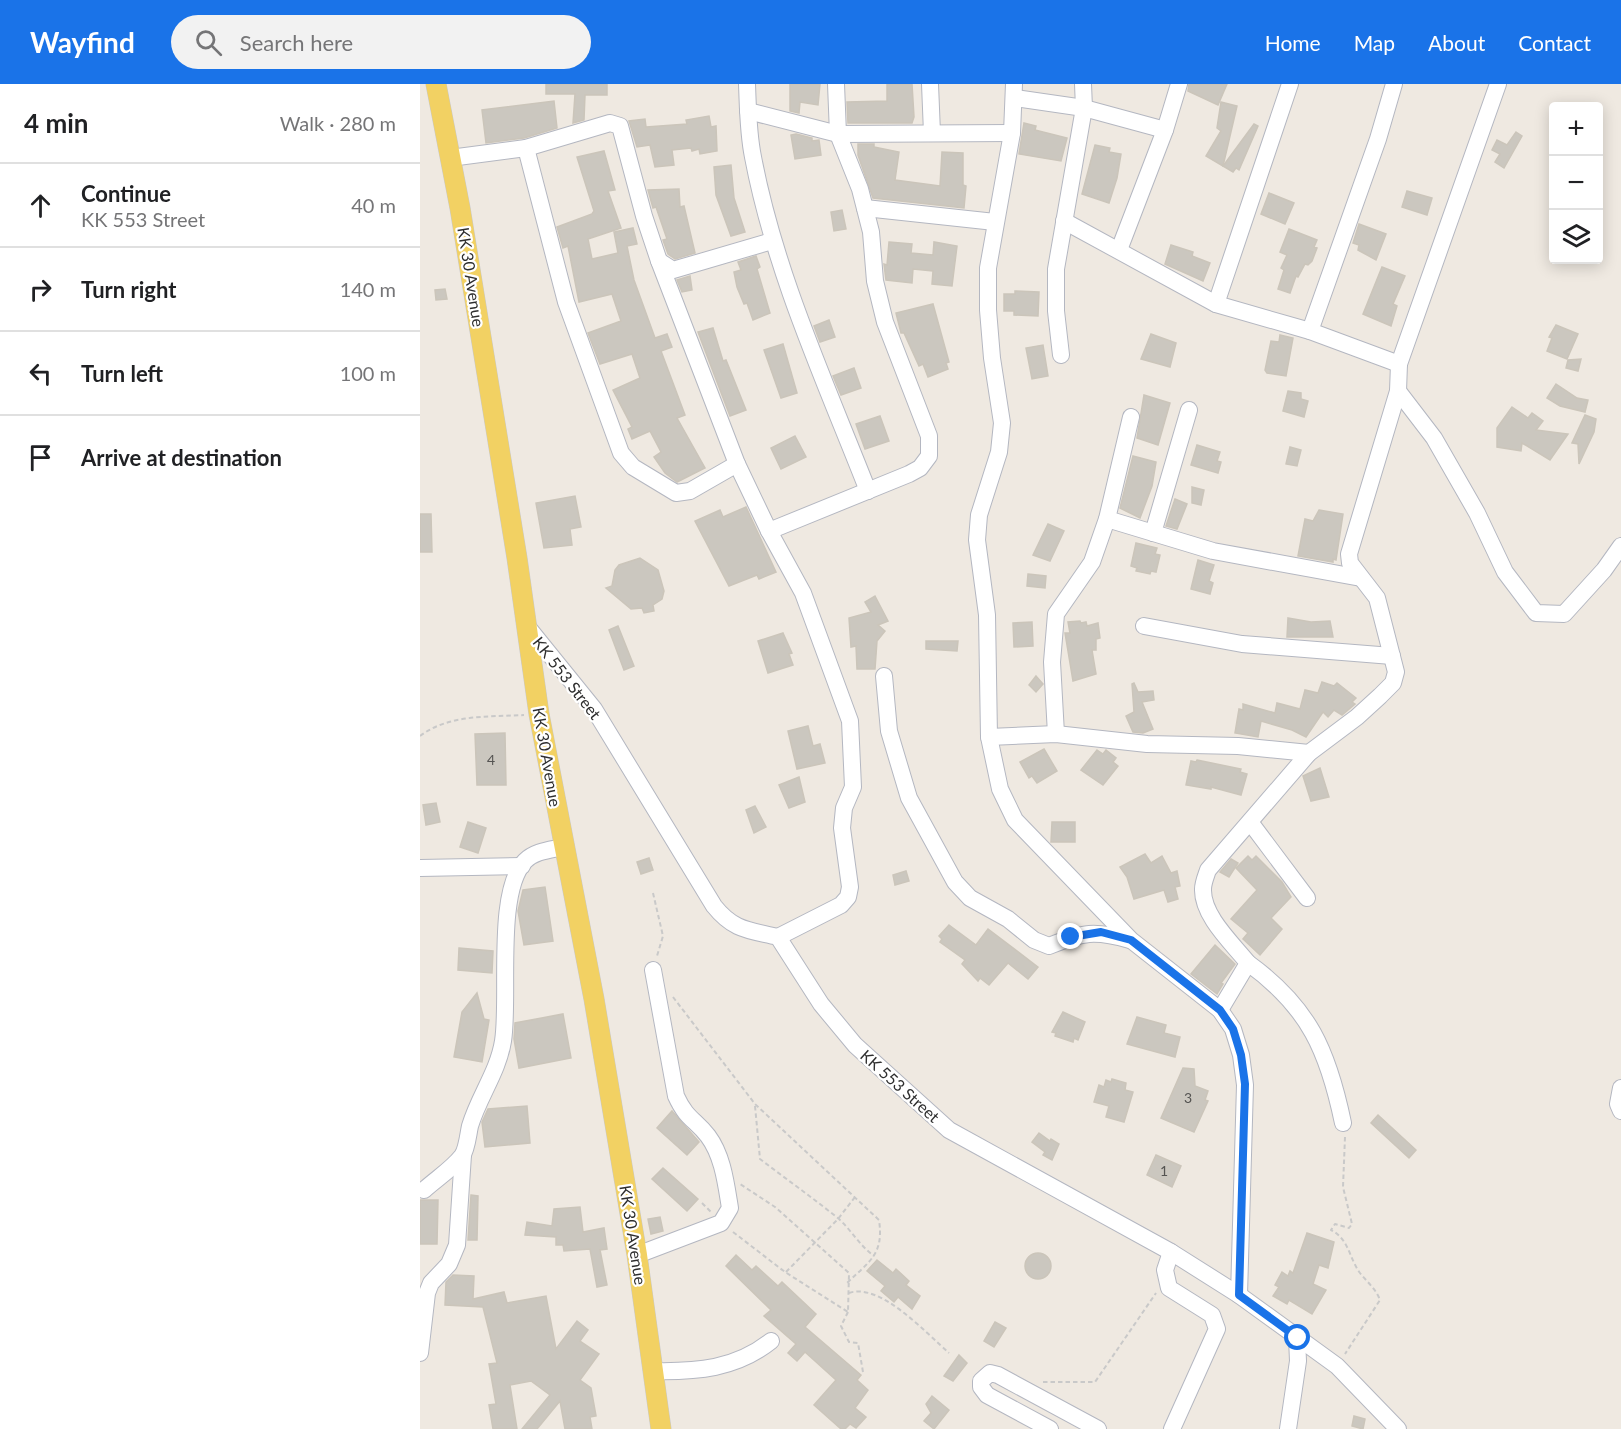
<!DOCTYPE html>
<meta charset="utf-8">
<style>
:root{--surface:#fff;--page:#f2f2f2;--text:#202124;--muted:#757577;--line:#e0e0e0;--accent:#1a73e8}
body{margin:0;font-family:Lato,sans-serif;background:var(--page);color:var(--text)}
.controls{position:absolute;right:18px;top:18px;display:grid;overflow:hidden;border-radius:6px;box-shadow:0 3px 15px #0003}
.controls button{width:54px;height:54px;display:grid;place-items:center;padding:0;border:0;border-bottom:2px solid var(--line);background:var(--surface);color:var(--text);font:30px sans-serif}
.stop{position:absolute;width:18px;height:18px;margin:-14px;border:4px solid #1a73e8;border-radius:50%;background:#fff}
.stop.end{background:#1a73e8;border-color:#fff;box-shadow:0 2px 6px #0008}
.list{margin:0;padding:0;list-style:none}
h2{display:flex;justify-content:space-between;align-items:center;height:78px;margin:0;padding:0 24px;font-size:26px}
h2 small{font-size:20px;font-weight:400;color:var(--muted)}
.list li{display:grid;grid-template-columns:39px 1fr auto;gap:18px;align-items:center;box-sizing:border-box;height:84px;padding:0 24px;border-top:2px solid var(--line)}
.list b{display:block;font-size:22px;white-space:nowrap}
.list p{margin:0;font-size:20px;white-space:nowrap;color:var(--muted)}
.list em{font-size:20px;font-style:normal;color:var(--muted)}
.icon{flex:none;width:33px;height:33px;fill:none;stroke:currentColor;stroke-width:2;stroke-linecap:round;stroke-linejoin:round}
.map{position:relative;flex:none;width:1201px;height:1345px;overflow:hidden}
header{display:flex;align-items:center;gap:36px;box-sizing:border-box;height:84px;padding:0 30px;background:var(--accent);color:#fff}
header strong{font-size:28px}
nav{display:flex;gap:33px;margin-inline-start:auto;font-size:21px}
.search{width:420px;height:54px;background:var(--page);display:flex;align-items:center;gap:15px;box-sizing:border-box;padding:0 21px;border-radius:33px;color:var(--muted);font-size:22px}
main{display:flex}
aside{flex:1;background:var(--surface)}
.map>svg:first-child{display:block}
</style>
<header>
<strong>Wayfind</strong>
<div class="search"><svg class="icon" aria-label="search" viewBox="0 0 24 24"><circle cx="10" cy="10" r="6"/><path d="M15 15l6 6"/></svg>Search here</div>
<nav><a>Home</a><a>Map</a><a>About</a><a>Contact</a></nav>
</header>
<main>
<aside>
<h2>4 min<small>Walk · 280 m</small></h2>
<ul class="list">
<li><svg class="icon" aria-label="ahead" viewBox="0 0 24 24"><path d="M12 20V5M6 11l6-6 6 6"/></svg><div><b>Continue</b><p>KK 553 Street</p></div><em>40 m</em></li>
<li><svg class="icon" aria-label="right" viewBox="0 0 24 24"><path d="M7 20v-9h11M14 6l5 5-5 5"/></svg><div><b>Turn right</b></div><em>140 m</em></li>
<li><svg class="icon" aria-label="left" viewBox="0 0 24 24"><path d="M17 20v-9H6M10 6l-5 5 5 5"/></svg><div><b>Turn left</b></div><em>100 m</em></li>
<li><svg class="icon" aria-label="arrive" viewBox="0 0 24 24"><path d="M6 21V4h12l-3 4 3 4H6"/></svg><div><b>Arrive at destination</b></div></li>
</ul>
</aside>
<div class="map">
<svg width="1201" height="1345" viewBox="0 0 1201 1345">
<rect width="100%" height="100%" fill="#efe9e1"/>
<!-- building -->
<g fill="#cbc7bf" stroke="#cbc5ba" stroke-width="1.5">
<polygon points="126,0 187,0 187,11 165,11 164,36 153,39 155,10 126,10"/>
<polygon points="370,0 400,0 398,21 380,18 379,29 370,27"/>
<polygon points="467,0 492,0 494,33 492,39 428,39 427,18 467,17"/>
<polygon points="769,0 807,0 798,21 768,7"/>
<polygon points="134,17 137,44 104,54 66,59 62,26"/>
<polygon points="801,18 817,22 803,82 786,72 801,47 797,44"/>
<polygon points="289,32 291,43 296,42 297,67 280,70 279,65 272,67 271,64 252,66 254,81 235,83 230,61 217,63 209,37 225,35 226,43 267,40 266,36"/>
<polygon points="604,39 616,42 615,46 647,54 641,77 599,70"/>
<polygon points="834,40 838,42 819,86 816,84 813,88 803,82"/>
<polygon points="1096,48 1102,52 1084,84 1075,78 1080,70 1072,66 1077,56 1087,61"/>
<polygon points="376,50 392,54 392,57 399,56 401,71 375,75 371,51"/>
<polygon points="438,60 454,60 454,63 479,68 475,96 520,102 522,68 543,69 543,101 546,102 544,124 453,114 438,71"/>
<polygon points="675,61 690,64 689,68 701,70 697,94 689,119 662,110"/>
<polygon points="184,67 195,106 188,107 201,144 168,155 172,175 198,169 194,148 213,144 217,160 207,162 214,196 235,254 247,250 252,263 241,267 265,331 257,334 285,384 257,398 245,389 234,373 241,368 230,347 212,355 208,345 212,343 193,306 220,294 212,270 180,280 168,249 201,237 192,210 159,218 148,162 143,164 137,143 172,130 174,127 157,73"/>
<polygon points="311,81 314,114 325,148 311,152 296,111 294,83"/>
<polygon points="259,105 260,123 264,122 275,169 255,175 248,170 243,156 247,155 236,123 233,124 228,106"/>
<polygon points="987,107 1012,114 1007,131 982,123"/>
<polygon points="849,109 874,119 865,140 841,130"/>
<polygon points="422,126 426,145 414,147 411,128"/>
<polygon points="939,140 966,150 956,176 938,166 939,161 933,159"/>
<polygon points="869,145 897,156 894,163 897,164 892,177 888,181 885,180 878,193 876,192 870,209 858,205 864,186 861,184 867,171 860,168"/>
<polygon points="469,158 492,160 491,169 513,171 514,158 537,162 532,202 512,200 513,187 493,185 492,199 466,196 464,180 467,181"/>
<polygon points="751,161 773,168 772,172 790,179 783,197 745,180"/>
<polygon points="336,172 340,183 337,185 350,229 333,236 327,219 324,220 317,203 314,188 321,186 318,178"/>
<polygon points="962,183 985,192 973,220 977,222 971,242 943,230"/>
<polygon points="270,192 272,206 262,208 257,196"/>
<polygon points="25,205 27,215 16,216 15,206"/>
<polygon points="595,207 619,208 618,232 594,231 594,227 584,227 584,210 595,210"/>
<polygon points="513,220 529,278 526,279 528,285 508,293 503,280 499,282 484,249 481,249 476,229"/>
<polygon points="409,236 415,253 400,258 394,242"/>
<polygon points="1136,241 1158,250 1147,275 1127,267 1132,254 1129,253"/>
<polygon points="293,244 303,277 306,276 326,326 310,332 278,248"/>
<polygon points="731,250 756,259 750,283 721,275"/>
<polygon points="860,251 873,254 866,292 847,289 845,286 851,257 859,258"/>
<polygon points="363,260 377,309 361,314 344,266"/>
<polygon points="623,261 628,292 612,295 606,264"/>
<polygon points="1161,275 1158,287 1146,284 1148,276"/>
<polygon points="434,284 441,304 421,311 413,292"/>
<polygon points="1136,300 1157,314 1168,316 1165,328 1140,322 1127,314"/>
<polygon points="868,307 881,309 881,315 888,317 884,333 863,327"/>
<polygon points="724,311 750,319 738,361 717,354"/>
<polygon points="1092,323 1108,334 1112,329 1123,337 1116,346 1148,350 1130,376 1102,359 1101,367 1077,363 1077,344"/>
<polygon points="1165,331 1176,335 1174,348 1159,380 1158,360 1152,359"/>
<polygon points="460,332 469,357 445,365 436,340"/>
<polygon points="375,352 386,373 361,385 351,364"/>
<polygon points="777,361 800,368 797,377 801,378 798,389 771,381"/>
<polygon points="870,363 881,366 877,382 866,380"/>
<polygon points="713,372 736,378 732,402 720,434 700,424"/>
<polygon points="772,403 784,406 781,421 772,419"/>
<polygon points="155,412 161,443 150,445 152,461 124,464 116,419"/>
<polygon points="755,415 767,420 757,445 746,442"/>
<polygon points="326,423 356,488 339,495 337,491 309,502 275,437 300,426 303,433"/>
<polygon points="899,426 923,430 916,476 913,475 913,478 878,472 885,435 893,437"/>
<polygon points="0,430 11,430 12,468 0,468"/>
<polygon points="628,440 644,447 630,477 613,471"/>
<polygon points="716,459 737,464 735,470 740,471 736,488 731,487 730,490 716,487 717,484 711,482"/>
<polygon points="220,474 238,486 244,507 242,515 233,521 234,527 224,529 222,524 211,525 186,504 192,502 195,486 199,481"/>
<polygon points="778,476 794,481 789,497 793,499 790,510 771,505"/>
<polygon points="608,490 626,492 625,504 607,502"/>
<polygon points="455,512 468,537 458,541 465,547 457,557 455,585 437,585 436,562 431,563 429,534 451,528 445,518"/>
<polygon points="868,534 891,538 910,537 913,553 867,553"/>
<polygon points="660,537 661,539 666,538 667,542 678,539 680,554 676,555 676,566 672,566 676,590 653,597 645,549 650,549 648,538"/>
<polygon points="612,538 613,562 594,563 593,539"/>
<polygon points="198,542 214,582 204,586 189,546"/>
<polygon points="363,549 372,569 369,570 373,581 348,589 338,557"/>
<polygon points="506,557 538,557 537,567 506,565"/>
<polygon points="616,592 623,600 616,608 609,601"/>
<polygon points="902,598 914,602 917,599 936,614 932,618 935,620 922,631 914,626 908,633 903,628 886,653 872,646 841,637 838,653 815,649 819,625 823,626 823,620 855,629 857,619 880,625 885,606 898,609"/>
<polygon points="714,599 718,608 733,607 734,616 722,618 733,645 723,649 713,648 706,632 714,628 712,600"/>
<polygon points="388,642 393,662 400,660 405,679 377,685 368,647"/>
<polygon points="85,649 86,701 57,701 55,650"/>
<polygon points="624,665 637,687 617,699 612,692 609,694 600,678"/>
<polygon points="677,666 683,670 686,666 696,674 693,678 698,682 683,701 661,686"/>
<polygon points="777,676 821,685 820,688 827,690 821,711 791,703 791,705 766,701 771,677 776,678"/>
<polygon points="900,684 909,713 891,717 883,692"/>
<polygon points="379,693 385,718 369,724 359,701"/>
<polygon points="16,719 20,738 6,741 3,721"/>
<polygon points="335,722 346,743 334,749 326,726"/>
<polygon points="48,738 66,744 58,769 40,763"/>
<polygon points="632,738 655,738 655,758 631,758"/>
<polygon points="725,770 731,779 742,772 751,789 757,787 760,802 755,803 758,815 748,818 744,806 714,815 707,793 700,783"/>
<polygon points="828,772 832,776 836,772 862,798 871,813 851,834 862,845 840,871 823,855 828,849 811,835 837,806 816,784"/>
<polygon points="229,774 233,786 221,790 217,778"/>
<polygon points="811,775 818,779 809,793 800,788"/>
<polygon points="486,787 489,797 475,801 473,791"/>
<polygon points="125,803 133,857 104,861 98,827 103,806"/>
<polygon points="529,841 556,861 568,845 618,883 608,895 588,879 569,901 560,894 558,897 542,880 545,876 520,858 522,855 519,852"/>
<polygon points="795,861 815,880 801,899 803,900 797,910 771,890"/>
<polygon points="39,864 73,867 72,889 38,886"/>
<polygon points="57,909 64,935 69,936 62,978 34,973 42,928"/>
<polygon points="643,928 665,938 658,956 654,954 653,958 635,952 636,949 632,948"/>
<polygon points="143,930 151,974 99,984 94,955 95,939"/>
<polygon points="717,933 746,941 744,949 760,953 755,973 707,960"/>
<polygon points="763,984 774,985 775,1002 788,1007 785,1016 788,1017 774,1048 741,1034"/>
<polygon points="692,995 706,999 705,1006 713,1008 704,1038 686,1033 689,1022 674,1018 679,1001 684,1003 686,996 691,998"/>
<polygon points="107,1022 110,1059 65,1063 62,1038 68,1025"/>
<polygon points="252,1027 279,1058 267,1071 237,1044"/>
<polygon points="958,1031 996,1066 989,1074 951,1039"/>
<polygon points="619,1049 630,1057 631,1055 639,1060 632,1076 623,1071 625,1068 612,1058"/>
<polygon points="736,1071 761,1082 752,1103 727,1091"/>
<polygon points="243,1084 278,1115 267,1127 232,1095"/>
<polygon points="51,1111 58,1112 57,1156 48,1156"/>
<polygon points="0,1116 18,1116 17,1160 0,1160"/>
<polygon points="160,1123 163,1148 184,1144 187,1165 180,1166 187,1201 177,1203 170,1165 144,1167 143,1161 136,1161 136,1153 105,1151 107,1138 132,1142 134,1125"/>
<polygon points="240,1133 243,1147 231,1150 228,1135"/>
<polygon points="887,1149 914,1158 908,1184 899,1181 893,1200 906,1206 892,1230 869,1216 867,1220 853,1212 859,1203 855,1201 862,1188 868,1192 870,1187 873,1189"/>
<circle cx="618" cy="1182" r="13"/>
<polygon points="316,1171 332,1186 336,1182 358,1202 362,1198 396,1230 385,1243 441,1291 437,1296 448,1306 435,1324 446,1333 436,1344 430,1340 425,1345 421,1345 394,1321 416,1296 385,1268 377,1277 368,1269 376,1260 344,1232 351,1226 306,1182"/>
<polygon points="457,1176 473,1189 476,1185 489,1197 486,1201 500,1212 492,1225 478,1213 474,1218 461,1207 465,1202 447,1187"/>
<polygon points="33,1191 54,1192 53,1215 84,1208 87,1219 126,1212 136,1265 157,1237 168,1246 160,1257 179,1270 160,1296 171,1304 176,1332 170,1333 172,1345 145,1345 140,1317 117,1345 102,1345 130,1311 111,1297 90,1301 97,1345 73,1345 69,1321 76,1320 69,1280 77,1279 63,1223 25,1221 26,1198"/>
<polygon points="575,1238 586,1244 574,1263 564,1257"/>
<polygon points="539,1271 547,1279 533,1297 524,1292"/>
<polygon points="512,1312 529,1326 514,1345 504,1337 511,1329 506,1320"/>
<polygon points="934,1332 945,1335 943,1345 932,1342"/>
</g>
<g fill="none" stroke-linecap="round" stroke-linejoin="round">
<defs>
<g id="minor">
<path d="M 327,0 C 328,24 328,49 333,73 C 355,189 405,297 448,407"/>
<polyline points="510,0 512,49"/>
<polyline points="594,0 592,49 568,184 568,226 572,274 582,339 579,368 559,431 557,456 567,531 569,653 580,705 595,736 711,856 800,926 813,945 821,971 825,1001 819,1211"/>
<polyline points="595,14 664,24 745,46"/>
<polyline points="328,27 418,50 592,49"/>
<polyline points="106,64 146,218 201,369 213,383 256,409 270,407 317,380"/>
<polyline points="30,74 106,64 190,39 200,42 224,132 239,177 317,380 349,447 383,509 430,637 433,703 424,724 422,744 430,803 428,813 421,821 358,853"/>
<polyline points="445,124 575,138"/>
<polyline points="644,137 796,220 890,247 979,280"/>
<polyline points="699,166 745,46 759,0"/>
<polyline points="239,177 253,186 352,157"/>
<polyline points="796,220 870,0"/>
<polyline points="890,247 958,55 974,0"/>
<polyline points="641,271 636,227 636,185 664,24 663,0"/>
<polyline points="978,307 1014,354 1057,429 1085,488 1116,529 1144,530 1184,486 1201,462"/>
<polyline points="687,435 793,467 941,494"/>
<polyline points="349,447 489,390 500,384 509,372 509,352 465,238 455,197 451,148 440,105 418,50 416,0"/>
<polyline points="733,449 769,326"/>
<path d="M 106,541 L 174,625 L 294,822 C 314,847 329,846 358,853 L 401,920 L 435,961 L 529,1046 L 751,1168 L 819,1211 L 917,1282 L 978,1345"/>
<polyline points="724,542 822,560 972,572"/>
<path d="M 464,592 L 469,647 L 489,714 L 535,798 L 550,814 L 588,835 L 614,856 L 629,862 C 664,848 674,846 710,856"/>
<polyline points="636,650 632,578 636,530 672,478 687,435 711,333"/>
<polyline points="569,653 636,650 727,660 818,662 889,669"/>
<polyline points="830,738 887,814"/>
<polyline points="0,784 102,782"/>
<path d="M 828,879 C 889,923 908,967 923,1039"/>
<path d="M 800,926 L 828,879 C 813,860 782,832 783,805 C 783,799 786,792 788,786 L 889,669 L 937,633 L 960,612 L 973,599 L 976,588 L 957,514 L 930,479 L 929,470 L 978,307 L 979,280 L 1078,0"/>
<polyline points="1201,1004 1198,1020 1201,1027"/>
<path d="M 4,1106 C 16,1095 32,1085 42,1072 C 47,1065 48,1051 50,1042 C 59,1012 78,988 83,957 C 90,914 75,808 105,777 C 115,767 130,766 143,763"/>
<polyline points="751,1168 745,1186 749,1204 792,1231 797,1245 752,1345"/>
<path d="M 217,1171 L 301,1139 L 310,1124 C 306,1100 303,1072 288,1052 C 275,1035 267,1036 256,1012 L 233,886"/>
<polyline points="0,1269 7,1209 11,1199 29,1180 37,1161 43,1071"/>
<path d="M 232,1287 C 277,1288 316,1285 351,1257"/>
<polyline points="630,1345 567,1311 561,1303 561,1297 570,1289 578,1291 678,1345"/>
<polyline points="868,1345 878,1277 877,1254"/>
</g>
<polyline id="major" points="16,0 40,124 97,474 119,630 174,915 217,1171 241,1345"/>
</defs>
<!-- minor casing -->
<use href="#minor" stroke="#b4b7c1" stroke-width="18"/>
<!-- major casing -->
<use href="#major" stroke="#c9c9c9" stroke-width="21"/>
<!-- path -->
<g stroke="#c9c9c9" stroke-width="2" stroke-dasharray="4.5 3" stroke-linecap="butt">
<path d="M 0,652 C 29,630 69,633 104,631"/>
<polyline points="233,809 243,852 237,872"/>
<path d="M 253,913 L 335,1020 L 459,1136 C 464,1170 450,1177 427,1199"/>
<path d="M 335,1022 L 340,1075 C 366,1095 393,1114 419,1135 C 432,1147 440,1162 454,1172"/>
<path d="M 925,1053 L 923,1103 L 932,1140 L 929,1144 L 915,1140 L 911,1146 C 929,1155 929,1174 940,1189 C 947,1198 956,1205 960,1216 L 925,1270"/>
<polyline points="282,1119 291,1128"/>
<polyline points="313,1148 365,1188 428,1228 429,1189 355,1123 320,1100"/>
<polyline points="366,1188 418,1135 435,1113"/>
<path d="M 429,1209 C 460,1198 506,1249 529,1269"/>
<polyline points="428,1228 421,1242 429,1258 438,1259 443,1288"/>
<polyline points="623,1298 675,1298 736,1209"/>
</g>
<!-- minor -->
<use href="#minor" stroke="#fff" stroke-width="16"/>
<!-- major -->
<use href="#major" stroke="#f2d163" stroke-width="20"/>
</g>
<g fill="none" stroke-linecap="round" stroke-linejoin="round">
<!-- route -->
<polyline stroke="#1a73e8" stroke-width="8" points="651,853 681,848 711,856 800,926 813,945 821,971 825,1000 819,1211 878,1254"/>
</g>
<g text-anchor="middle" stroke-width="4.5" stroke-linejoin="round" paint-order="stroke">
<!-- number labels -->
<g font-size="14" fill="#555452">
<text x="71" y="681">4</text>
<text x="768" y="1019">3</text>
<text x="744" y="1092">1</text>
</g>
<!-- street labels -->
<g font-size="16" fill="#2e2e2e" stroke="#fff">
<text transform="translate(51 193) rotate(81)" y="6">KK 30 Avenue</text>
<text transform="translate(147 594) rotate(52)" y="6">KK 553 Street</text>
<text transform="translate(127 673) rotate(80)" y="6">KK 30 Avenue</text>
<text transform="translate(480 1002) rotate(42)" y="6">KK 553 Street</text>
<text transform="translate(213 1151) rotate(81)" y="6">KK 30 Avenue</text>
</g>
</g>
</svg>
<div class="controls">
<button>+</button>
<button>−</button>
<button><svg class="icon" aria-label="layers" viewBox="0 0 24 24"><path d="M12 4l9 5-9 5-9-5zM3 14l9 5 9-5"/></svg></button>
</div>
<div class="stop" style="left:878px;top:1254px"></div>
<div class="stop end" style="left:651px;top:853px"></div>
</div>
</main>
